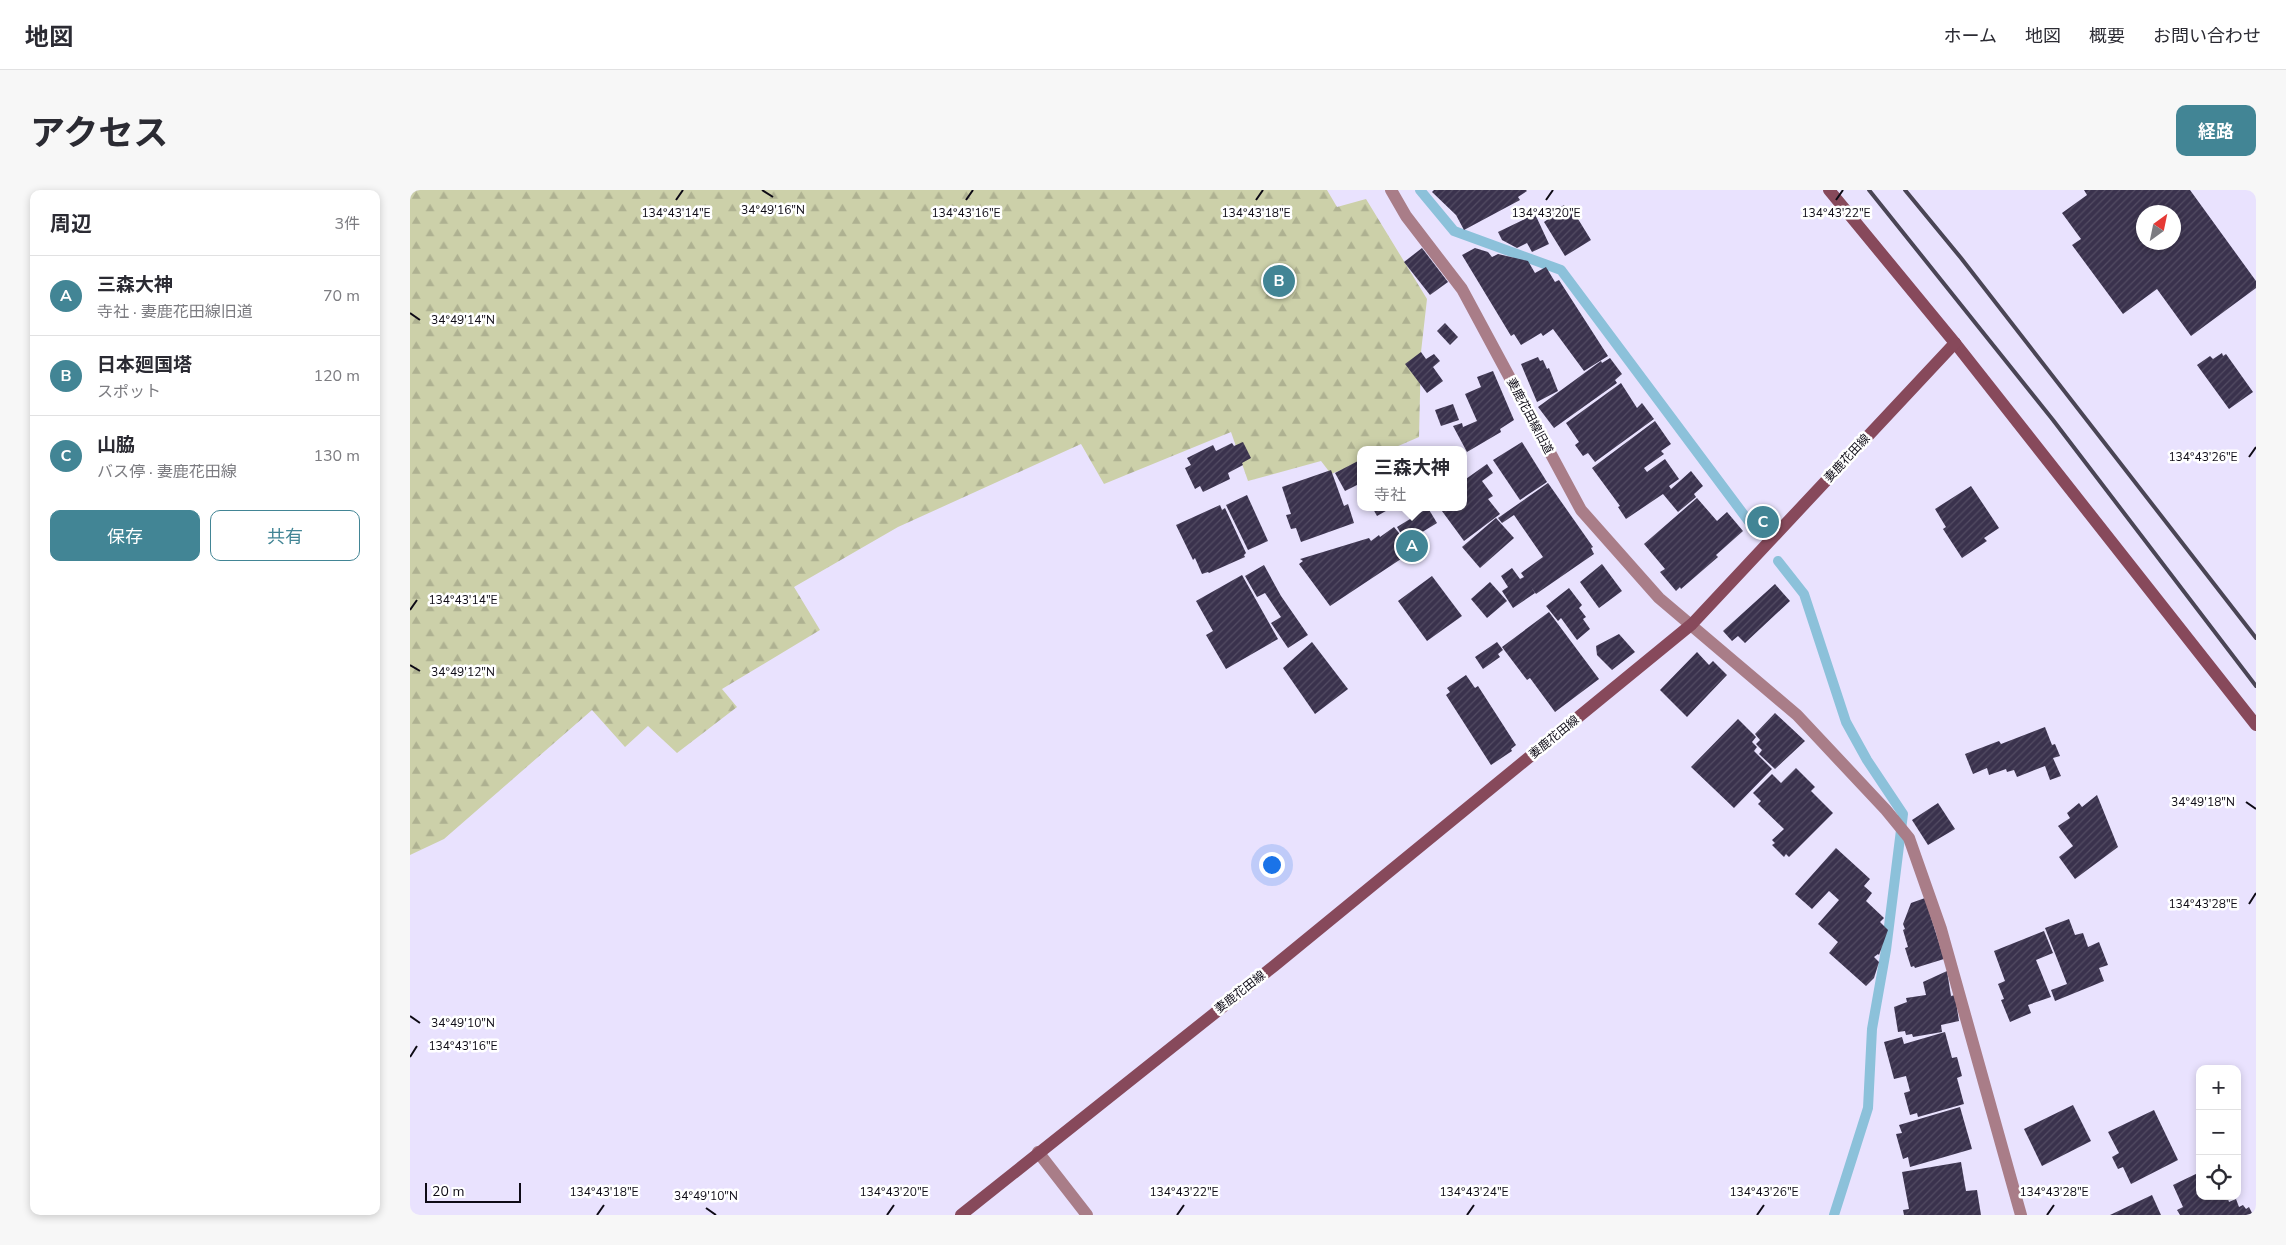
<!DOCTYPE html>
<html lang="ja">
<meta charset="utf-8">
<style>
:root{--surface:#fff;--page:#f7f7f7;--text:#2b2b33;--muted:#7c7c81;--line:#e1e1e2;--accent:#428595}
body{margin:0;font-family:"Nunito Sans","Noto Sans JP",sans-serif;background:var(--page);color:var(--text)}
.controls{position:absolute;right:15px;bottom:15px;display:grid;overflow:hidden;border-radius:10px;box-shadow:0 2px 8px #0003}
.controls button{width:45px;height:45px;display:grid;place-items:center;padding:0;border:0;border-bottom:1px solid var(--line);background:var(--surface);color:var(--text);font:25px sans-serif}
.compass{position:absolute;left:1726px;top:15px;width:45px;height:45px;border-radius:50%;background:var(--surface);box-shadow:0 2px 8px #0003;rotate:33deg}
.scale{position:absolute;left:15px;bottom:12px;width:96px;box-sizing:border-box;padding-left:5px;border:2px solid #0e0b16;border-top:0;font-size:14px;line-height:18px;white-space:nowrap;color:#0e0b16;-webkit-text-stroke:4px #fff;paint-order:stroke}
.you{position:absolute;left:861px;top:674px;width:18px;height:18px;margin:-12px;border:4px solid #fff;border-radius:50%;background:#1a73e8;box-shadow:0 0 0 8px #1a73e833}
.badge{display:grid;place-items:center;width:32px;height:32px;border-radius:50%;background:var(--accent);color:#fff;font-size:16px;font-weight:700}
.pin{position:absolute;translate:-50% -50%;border:2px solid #fff;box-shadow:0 1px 5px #0006}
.popup{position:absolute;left:947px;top:256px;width:110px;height:65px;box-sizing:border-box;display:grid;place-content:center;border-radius:10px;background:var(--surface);filter:drop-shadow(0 1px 4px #0005);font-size:16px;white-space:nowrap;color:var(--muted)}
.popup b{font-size:19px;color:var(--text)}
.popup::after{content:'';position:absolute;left:50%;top:100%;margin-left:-10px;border:10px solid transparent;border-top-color:var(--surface)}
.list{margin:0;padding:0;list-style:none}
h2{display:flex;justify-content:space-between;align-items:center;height:65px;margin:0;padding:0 20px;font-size:21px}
h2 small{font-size:16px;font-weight:400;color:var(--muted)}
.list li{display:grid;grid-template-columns:32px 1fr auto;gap:15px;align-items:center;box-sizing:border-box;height:80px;padding:0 20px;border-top:1px solid var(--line)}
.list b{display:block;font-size:19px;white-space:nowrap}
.list p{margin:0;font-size:16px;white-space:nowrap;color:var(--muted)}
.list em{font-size:16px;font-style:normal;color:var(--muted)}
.actions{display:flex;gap:10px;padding:15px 20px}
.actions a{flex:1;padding:11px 0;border:1px solid var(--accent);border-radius:10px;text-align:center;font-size:18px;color:var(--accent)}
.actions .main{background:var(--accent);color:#fff}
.icon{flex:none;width:28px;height:28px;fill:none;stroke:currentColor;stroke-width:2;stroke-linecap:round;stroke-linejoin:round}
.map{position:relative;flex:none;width:1846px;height:1025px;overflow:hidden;border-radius:10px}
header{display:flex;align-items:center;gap:30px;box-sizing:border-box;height:70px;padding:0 25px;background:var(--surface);border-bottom:1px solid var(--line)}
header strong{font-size:24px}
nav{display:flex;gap:28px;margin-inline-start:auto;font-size:18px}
.intro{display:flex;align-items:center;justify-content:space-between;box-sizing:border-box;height:120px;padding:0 30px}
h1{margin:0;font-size:35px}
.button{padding:12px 22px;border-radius:10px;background:var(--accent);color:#fff;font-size:18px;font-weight:700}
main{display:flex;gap:30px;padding:0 30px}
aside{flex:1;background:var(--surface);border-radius:10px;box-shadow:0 2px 8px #0003}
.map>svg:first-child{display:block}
</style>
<header>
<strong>地図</strong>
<nav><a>ホーム</a><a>地図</a><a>概要</a><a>お問い合わせ</a></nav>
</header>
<div class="intro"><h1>アクセス</h1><a class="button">経路</a></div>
<main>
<aside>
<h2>周辺<small>3件</small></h2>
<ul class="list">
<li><span class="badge">A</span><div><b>三森大神</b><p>寺社 · 妻鹿花田線旧道</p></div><em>70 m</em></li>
<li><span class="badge">B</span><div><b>日本廻国塔</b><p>スポット</p></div><em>120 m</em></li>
<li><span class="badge">C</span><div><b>山脇</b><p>バス停 · 妻鹿花田線</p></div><em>130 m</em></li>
</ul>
<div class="actions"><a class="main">保存</a><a>共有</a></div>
</aside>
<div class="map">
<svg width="1846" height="1025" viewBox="0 0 1846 1025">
<defs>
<pattern id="forest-firs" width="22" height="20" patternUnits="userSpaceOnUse" patternTransform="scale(1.25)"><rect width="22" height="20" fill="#ccd0a9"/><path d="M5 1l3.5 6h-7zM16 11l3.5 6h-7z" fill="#aeb191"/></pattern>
<pattern id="building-hatch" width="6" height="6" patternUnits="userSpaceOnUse" patternTransform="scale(1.25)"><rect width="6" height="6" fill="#3a324d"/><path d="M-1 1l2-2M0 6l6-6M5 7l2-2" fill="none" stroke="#534c63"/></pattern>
</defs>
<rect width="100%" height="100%" fill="#e9e2fe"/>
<!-- forest -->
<polygon fill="url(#forest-firs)" points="0,0 917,0 927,17 956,9 1017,109 1011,162 1009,247 979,260 951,260 951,272 921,284 911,271 838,291 821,242 694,294 671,254 488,337 384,397 410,440 312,499 327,517 267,563 238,536 215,557 182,520 34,649 0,665"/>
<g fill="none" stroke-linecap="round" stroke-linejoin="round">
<!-- stream -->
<g stroke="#8cc1da" stroke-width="10">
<polyline points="1010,0 1044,41 1151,80 1343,337"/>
<polyline points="1368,371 1394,404 1436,532 1457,570 1493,624 1476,760 1462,839 1458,918 1424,1025"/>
</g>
</g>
<!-- building -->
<g fill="url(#building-hatch)" fill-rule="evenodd">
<polygon points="1024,0 1116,0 1117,1 1108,7 1110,10 1054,40 1046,25 1022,2"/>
<path d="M 1674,0 L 1780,0 L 1846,91 L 1846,98 L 1781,146 L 1747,99 L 1713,124 L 1662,55 L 1671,49 L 1652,23 L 1677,5 ZM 1734,22 L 1764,22 L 1764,52 L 1734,52 Z"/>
<polygon points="1154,15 1156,18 1160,16 1181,50 1155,66 1134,32 1141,27 1140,24"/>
<polygon points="1125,24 1139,54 1122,62 1117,53 1107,58 1092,50 1088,42"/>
<polygon points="1012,58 1038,92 1020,105 994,72"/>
<polygon points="1065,58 1078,62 1082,67 1088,64 1118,71 1125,83 1136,77 1145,92 1149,90 1198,166 1174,181 1143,139 1133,146 1131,143 1111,155 1104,144 1101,146 1052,65"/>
<polygon points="1035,133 1048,147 1040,155 1027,141"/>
<polygon points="1011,162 1016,169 1024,164 1030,171 1023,177 1033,191 1017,203 995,174"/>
<polygon points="1812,163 1813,166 1816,164 1843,202 1819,219 1787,175 1800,166 1803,169"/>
<polygon points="1128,167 1130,171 1133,170 1137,179 1139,178 1148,201 1127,212 1111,174"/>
<polygon points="1200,168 1212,184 1205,190 1207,193 1144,238 1128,217 1191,171 1192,173"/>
<polygon points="1083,181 1104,230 1090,239 1091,242 1057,262 1043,236 1052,233 1053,237 1067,231 1055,204 1071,197 1067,187"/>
<polygon points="1211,193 1227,218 1232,213 1244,229 1185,272 1178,263 1173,266 1165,255 1169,252 1156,233"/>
<polygon points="1043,214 1049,230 1031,236 1025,220"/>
<polygon points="1245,231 1261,254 1251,261 1254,264 1234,278 1237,282 1255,269 1269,289 1259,296 1261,299 1281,281 1293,296 1284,304 1286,307 1268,322 1253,304 1216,329 1208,317 1210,316 1182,278"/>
<polygon points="833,252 841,268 832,273 833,275 818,283 820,289 793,302 790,296 785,299 775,278 781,275 777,268 803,255 806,261 822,253 824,256"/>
<polygon points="1112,252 1137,292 1110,310 1083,270"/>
<polygon points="948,271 951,273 951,293 935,301 925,283"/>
<polygon points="1077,274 1083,283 1072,291 1083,306 1078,309 1090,324 1054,351 1029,317 1053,317 1053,291"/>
<polygon points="921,280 934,316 938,314 944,333 891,352 886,338 881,339 876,325 881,324 872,297"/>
<polygon points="1138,293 1183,357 1181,358 1184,364 1126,404 1121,397 1125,403 1103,418 1092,401 1098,397 1091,386 1102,378 1110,389 1114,387 1111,383 1133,367 1104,325 1092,333 1088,328"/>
<polygon points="1561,296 1589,338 1574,348 1577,351 1552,368 1533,339 1536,337 1525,319"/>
<polygon points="837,305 858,351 838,360 816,315"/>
<polygon points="1287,308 1307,331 1317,322 1333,341 1306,365 1308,367 1271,399 1270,397 1266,401 1250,382 1255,379 1234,354"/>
<polygon points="810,315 812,320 815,318 836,363 834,365 835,367 799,383 798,382 792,384 785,368 783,370 766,335"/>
<polygon points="962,317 983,317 967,326"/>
<polygon points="1018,318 1027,333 996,352 987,337"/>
<polygon points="1086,328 1104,348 1070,378 1052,357"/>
<polygon points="984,337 998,354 995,357 1000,363 920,416 889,374 893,371 890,369 959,348 961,351 969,345 970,347"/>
<polygon points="1192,374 1212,401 1189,418 1170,392"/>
<polygon points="854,375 871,406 898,445 878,458 861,433 871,427 855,403 847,407 835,386"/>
<polygon points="832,385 868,449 816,479 796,445 803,441 786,411"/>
<polygon points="1022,386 1052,426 1017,451 988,411"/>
<polygon points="1080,392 1097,411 1077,428 1061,409"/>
<polygon points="1365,394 1380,411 1335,453 1328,446 1322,451 1313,441"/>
<polygon points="1159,398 1172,415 1169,418 1176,427 1173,429 1180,439 1167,450 1151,428 1148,431 1136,416"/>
<polygon points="1139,422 1189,489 1145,522 1120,488 1117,490 1092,457"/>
<polygon points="1209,444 1225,462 1202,480 1187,465 1186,456"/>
<polygon points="902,452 938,499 905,524 873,478"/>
<polygon points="1087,452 1093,460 1088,464 1090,467 1073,479 1065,467"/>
<polygon points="1287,462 1299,475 1303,471 1317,485 1277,527 1250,500"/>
<polygon points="1056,485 1065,498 1068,496 1106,555 1101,559 1102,561 1081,575 1036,505 1040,502 1037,498"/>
<polygon points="1365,523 1395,551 1365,579 1349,564 1352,560 1346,554 1350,550 1345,544"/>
<polygon points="1328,529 1346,547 1342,552 1347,557 1344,561 1362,579 1324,618 1281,577"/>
<polygon points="1635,537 1642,555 1645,554 1650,566 1643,568 1651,586 1640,590 1635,576 1607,587 1604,580 1597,582 1596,579 1579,585 1577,578 1563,584 1555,564 1589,551 1591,554"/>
<polygon points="1386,578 1405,597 1401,601 1423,623 1379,667 1376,664 1374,667 1362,655 1365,653 1362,650 1374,639 1348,614 1351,611 1343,603 1362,584 1371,593"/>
<polygon points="1687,605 1708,657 1665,689 1649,667 1663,656 1648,636 1660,628 1657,623 1669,613 1672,617"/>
<polygon points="1528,613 1545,639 1518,655 1502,630"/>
<polygon points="1426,658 1460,689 1454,696 1462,703 1456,711 1474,728 1470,732 1478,740 1469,765 1468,764 1464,767 1469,772 1464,788 1456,796 1419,763 1428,752 1408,734 1429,710 1419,701 1402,719 1385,704"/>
<polygon points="1515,708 1534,769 1505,778 1504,776 1501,777 1495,758 1498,757 1493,740 1495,739 1493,734 1501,713"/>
<polygon points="1659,729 1665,745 1673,743 1678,757 1689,752 1698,775 1689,778 1694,791 1645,811 1641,800 1657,794 1635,738"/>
<polygon points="1634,741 1643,763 1626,770 1641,807 1618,815 1621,823 1600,832 1591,810 1594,809 1588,794 1595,791 1584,761"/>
<polygon points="1537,781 1541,806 1545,805 1549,831 1531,835 1532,842 1503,847 1502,844 1496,845 1495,841 1488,842 1484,817 1497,812 1496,808 1516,805 1513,792"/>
<polygon points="1535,842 1542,868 1547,867 1552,886 1547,888 1554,914 1508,927 1507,923 1500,925 1494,903 1500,901 1496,886 1484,889 1474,852 1492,847 1494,854"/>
<polygon points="1663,915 1681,951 1632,976 1614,939"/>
<polygon points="1550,917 1562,959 1500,977 1498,967 1493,969 1486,944 1492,943 1489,935"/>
<polygon points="1744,920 1768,970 1721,994 1713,977 1708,979 1702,967 1709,963 1698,942"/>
<polygon points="1551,972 1556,1001 1567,1000 1571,1025 1494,1025 1493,1020 1499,1019 1492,982"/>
<polygon points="1790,982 1790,1006 1817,1006 1819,1012 1826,1009 1829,1017 1833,1015 1836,1019 1839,1017 1843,1025 1770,1025 1767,1020 1773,1017 1763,995"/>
<polygon points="1742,1005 1751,1025 1700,1025"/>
</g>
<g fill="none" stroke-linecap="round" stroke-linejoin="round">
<!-- street -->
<g stroke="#a97d88" stroke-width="12">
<polyline points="981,0 996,26 1052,99 1171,320 1249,408 1387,525 1476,620 1499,648 1531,739 1611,1025"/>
<polyline points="628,962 677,1025"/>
</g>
<!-- secondary -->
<g stroke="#87495b" stroke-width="12">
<polyline points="1419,0 1545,153 1846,535"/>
<polyline points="551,1025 864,776 1282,434 1545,153"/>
</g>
<!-- rail -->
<g stroke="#4a4555" stroke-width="4">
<polyline points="1459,0 1643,230 1846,496"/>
<polyline points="1495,0 1551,68 1846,448"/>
</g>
</g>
<!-- ticks -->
<path fill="none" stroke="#0e0b16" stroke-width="2" d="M 352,0 L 363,7M 266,10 L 273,0M 556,10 L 563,0M 846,10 L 853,0M 1136,10 L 1143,0M 1426,10 L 1433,0M 0,123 L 10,130M 1839,267 L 1846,257M 0,420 L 7,410M 0,475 L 10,481M 1836,612 L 1846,619M 1839,714 L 1846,703M 0,826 L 10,833M 0,867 L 7,856M 296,1018 L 306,1025M 187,1025 L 194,1015M 477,1025 L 484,1015M 767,1025 L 774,1015M 1057,1025 L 1064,1015M 1347,1025 L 1354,1015M 1637,1025 L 1644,1015"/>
<g text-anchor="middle" stroke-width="5" stroke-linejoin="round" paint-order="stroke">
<!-- street labels -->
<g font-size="12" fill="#0e0b16" stroke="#fff">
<text transform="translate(1120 226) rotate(62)" y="4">妻鹿花田線旧道</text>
<text transform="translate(1437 268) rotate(-47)" y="4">妻鹿花田線</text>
<text transform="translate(1144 547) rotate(-39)" y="4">妻鹿花田線</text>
<text transform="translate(830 802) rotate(-38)" y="4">妻鹿花田線</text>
</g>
</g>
<g font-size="12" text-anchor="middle" fill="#0e0b16" stroke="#fff" stroke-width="5" stroke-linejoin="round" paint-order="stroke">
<text x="363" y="24">34°49'16"N</text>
<text x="556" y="27">134°43'16"E</text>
<text x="266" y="27">134°43'14"E</text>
<text x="846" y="27">134°43'18"E</text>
<text x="1136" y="27">134°43'20"E</text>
<text x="1426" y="27">134°43'22"E</text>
<text x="53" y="134">34°49'14"N</text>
<text x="1793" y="271">134°43'26"E</text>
<text x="53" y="414">134°43'14"E</text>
<text x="53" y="486">34°49'12"N</text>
<text x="1793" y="616">34°49'18"N</text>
<text x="1793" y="718">134°43'28"E</text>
<text x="53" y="837">34°49'10"N</text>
<text x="53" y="860">134°43'16"E</text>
<text x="194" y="1006">134°43'18"E</text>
<text x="484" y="1006">134°43'20"E</text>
<text x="774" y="1006">134°43'22"E</text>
<text x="1064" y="1006">134°43'24"E</text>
<text x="1354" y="1006">134°43'26"E</text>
<text x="1644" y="1006">134°43'28"E</text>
<text x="296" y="1010">34°49'10"N</text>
</g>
</svg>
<div class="controls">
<button>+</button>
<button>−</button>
<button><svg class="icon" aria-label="locate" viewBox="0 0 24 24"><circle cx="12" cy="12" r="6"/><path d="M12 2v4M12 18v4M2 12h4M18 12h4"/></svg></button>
</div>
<svg class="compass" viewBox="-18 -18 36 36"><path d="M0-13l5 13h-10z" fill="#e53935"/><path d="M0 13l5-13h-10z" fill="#7c7c81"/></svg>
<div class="scale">20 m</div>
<div class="you"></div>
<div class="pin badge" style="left:1002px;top:356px">A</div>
<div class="popup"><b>三森大神</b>寺社</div>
<div class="pin badge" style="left:869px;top:91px">B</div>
<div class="pin badge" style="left:1353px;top:332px">C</div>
</div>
</main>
